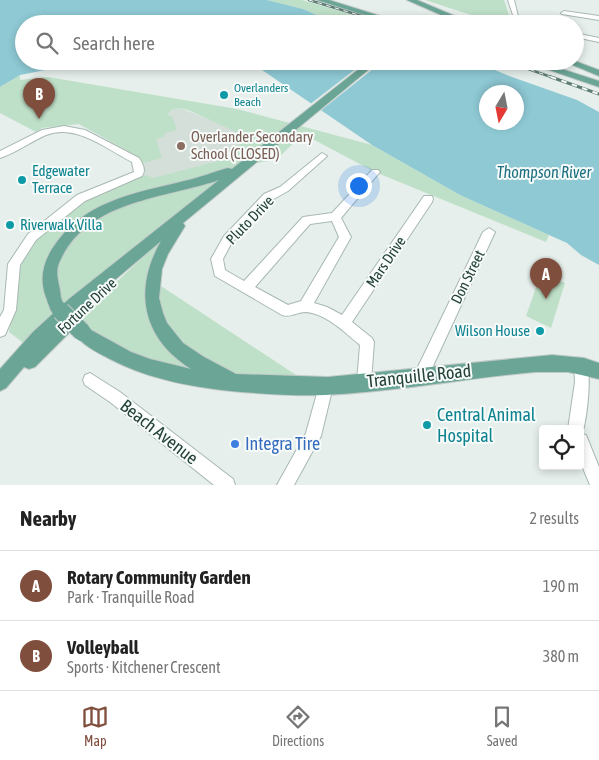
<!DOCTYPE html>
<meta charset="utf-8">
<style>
:root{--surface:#fff;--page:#f6f6f6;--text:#222;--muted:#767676;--line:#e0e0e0;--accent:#804e3d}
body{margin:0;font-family:"Asap Condensed",sans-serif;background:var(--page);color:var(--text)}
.controls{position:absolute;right:15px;bottom:15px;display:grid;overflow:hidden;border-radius:5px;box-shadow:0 2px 8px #0003}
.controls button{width:45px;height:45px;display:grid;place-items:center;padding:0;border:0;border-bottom:1px solid var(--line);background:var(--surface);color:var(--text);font:25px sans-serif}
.compass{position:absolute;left:479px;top:85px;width:45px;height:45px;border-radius:50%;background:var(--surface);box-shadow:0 2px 8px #0003;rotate:190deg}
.you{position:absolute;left:358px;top:185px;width:18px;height:18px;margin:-12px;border:4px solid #fff;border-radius:50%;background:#1a73e8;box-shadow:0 0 0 8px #1a73e833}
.badge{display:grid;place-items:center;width:32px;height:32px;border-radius:50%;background:var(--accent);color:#fff;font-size:16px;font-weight:700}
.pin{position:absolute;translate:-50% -41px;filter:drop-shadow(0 1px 2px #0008)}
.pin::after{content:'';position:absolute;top:26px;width:18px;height:15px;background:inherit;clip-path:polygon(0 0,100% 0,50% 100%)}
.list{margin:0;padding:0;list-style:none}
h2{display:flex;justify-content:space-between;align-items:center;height:65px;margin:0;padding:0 20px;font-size:21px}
h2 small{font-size:16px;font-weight:400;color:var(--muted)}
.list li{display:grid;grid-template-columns:32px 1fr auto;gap:15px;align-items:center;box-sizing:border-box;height:70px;padding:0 20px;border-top:1px solid var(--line)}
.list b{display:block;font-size:19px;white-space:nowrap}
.list p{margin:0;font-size:16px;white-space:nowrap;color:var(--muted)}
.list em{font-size:16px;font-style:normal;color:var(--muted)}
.icon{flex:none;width:28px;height:28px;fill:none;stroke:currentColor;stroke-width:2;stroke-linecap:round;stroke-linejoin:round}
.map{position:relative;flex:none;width:599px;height:485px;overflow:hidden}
.search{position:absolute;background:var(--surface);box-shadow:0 2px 8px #0003;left:15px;right:15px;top:15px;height:55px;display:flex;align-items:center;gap:12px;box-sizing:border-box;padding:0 18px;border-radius:28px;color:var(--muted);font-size:19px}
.sheet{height:205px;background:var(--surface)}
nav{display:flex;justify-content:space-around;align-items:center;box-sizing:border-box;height:70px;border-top:1px solid var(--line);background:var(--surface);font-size:14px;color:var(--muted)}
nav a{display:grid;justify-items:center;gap:2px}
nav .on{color:var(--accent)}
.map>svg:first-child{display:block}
</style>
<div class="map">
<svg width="599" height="485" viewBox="0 0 599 485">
<rect width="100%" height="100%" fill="#e6efeb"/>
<!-- built -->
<polygon fill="#d4dfda" points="180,108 253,137 223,165 141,182 143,163 137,156 81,125"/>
<!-- green -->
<g fill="#bfe0c8">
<polygon points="267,0 302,0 384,24 345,24 321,17 303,9"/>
<polygon points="425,0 504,0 510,18 499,24"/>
<path d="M 20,75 L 20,80 L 48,77 L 237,109 L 372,145 L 460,195 L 549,235 L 546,242 L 375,172 L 303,134 L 276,160 L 241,165 L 216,175 L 85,217 L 47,270 L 57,314 L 26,345 L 9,332 C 13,308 13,282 23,260 C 42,213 102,192 146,175 L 153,178 L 222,160 L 244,141 L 245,136 L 188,110 L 179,108 L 171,110 L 167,115 L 172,116 L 177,130 L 165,133 L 164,137 L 156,139 L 162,158 L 143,163 L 137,156 L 79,124 L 42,128 L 36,132 L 0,113 L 0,87 Z"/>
<polygon points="229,174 64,306 54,280 58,258 73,234 119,204"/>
<polygon points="171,230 154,262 152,321 208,375 146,361 101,339 77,320"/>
<polygon points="541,273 565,283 551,328 526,316"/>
<polygon points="155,282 305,381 237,379 180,344 164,324"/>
</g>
<!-- water -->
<g fill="#8ec9d4" fill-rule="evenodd">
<polygon points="0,0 267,0 303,9 321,17 345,24 24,24 24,61 91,61 20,75 0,87"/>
<path d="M 249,61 L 473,61 L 512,77 L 577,100 L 599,112 L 599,265 L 581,255 L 567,243 L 460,195 L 372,145 ZM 486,92 L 516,92 L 516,122 L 486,122 Z"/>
</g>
<!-- pier -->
<polygon fill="#e6efeb" points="366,61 383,61 319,112 309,105"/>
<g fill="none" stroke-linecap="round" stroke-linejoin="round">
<defs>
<g id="minor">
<polygon points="508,0 514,0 518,16 513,15"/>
<polygon points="564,11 599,16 599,20 562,14 561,13"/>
<polygon points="575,33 599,38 599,42 575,37"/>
<path d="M 64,126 L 85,130 L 139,158 C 143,164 146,170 142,176 L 85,201 L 36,240 L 20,265 L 16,310 L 5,335 L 0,337 L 0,317 L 4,310 L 8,264 L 28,234 L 77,195 L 134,172 L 132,162 C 107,149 75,123 46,135 C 30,142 16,153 0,158 L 0,151 L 42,130 Z"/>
<path d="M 322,153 L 327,156 L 325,158 L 288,191 L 272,200 L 232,242 L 223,259 L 225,270 L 244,281 L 303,217 L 332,213 L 372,170 L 378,170 L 380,172 L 378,174 L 341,218 L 351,237 L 314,303 L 327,307 L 342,315 L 424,196 L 432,196 L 433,199 L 432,202 L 352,322 L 372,338 L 374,342 L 371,382 L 369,387 L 364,389 L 359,387 L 357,382 L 360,345 C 344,332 327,314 306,312 C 297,312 290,318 282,315 L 215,276 L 211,259 L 224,236 L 264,194 L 280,187 ZM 332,221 L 339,237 L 301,301 L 288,305 L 255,287 L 310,224 Z"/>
<polygon points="489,228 495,232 426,381 421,383 416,381 414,376 416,371 483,232"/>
<path d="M 581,358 L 586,360 C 592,374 587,420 582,434 L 586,435 L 599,467 L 599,485 L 590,485 L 580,461 L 580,429 L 568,429 L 575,382 L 574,365 L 576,360 Z"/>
<polygon points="90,373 120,392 233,479 235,485 214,485 110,402 85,385 83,380 85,375"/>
<polygon points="326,379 331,381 333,386 321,436 294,485 277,485 306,433 319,386 321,381"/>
</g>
<g id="major">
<polygon points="317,0 329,0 406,24 393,24"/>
<polygon points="407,0 417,0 474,24 458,22 420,24 440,18 448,18"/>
<path d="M 369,61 L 379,61 L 183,223 L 185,226 L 168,254 L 162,269 L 159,298 L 163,313 L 167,323 L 183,343 L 204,357 L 236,374 L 328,377 L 552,355 L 584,358 L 599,363 L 599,379 L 568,372 L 536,372 C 466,378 395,392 325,395 C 297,396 269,394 241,392 C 196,388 150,380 110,359 C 98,353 80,344 74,332 L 76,327 L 82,325 L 131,352 L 150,359 L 191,369 C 142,338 133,290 161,241 L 72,316 L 77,322 L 75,327 L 35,367 L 29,369 L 24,367 L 6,388 L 0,391 L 0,369 L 33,332 L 69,299 L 219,180 C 163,199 86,200 59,263 C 53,278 65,293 59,304 L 54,306 L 49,304 C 39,285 41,267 52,249 C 83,201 132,194 184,181 C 199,178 213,172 228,168 L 232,169 Z"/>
<polygon points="523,61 537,61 599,81 599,87"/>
<polygon points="563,61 575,61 599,70 599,76"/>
</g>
</defs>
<!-- minor casing -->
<use href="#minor" stroke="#a8b8b2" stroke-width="2"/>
<!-- major casing -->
<use href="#major" stroke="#c2cac8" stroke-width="2"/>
<!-- minor -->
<use href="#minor" fill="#fff" fill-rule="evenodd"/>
<!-- major -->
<use href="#major" fill="#6aa596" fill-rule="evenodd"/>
<defs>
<g id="rail-far1">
<polyline points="309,0 388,24"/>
<polyline points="505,61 554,78"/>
</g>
<polyline id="rail" points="551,77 599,94"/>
</defs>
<!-- rail-far1 casing -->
<use href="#rail-far1" stroke="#5f7d75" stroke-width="2.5"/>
<!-- rail casing -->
<use href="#rail" stroke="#5f7d75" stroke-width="3"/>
<!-- rail-far1 -->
<use href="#rail-far1" stroke="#f7fbf9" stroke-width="1" stroke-dasharray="4.5" stroke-linecap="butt"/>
<!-- rail -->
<use href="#rail" stroke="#f7fbf9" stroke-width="2" stroke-dasharray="5.5" stroke-linecap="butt"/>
<defs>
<polyline id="major-bridge-far1" points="54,299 57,307 62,312"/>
<polyline id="major-bridge" points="61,311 82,332"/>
</defs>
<!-- major-bridge-far1 casing -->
<use href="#major-bridge-far1" stroke="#c2cac8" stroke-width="16" stroke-linecap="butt"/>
<!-- major-bridge casing -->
<use href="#major-bridge" stroke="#c2cac8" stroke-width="20" stroke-linecap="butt"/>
<!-- major-bridge-far1 -->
<use href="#major-bridge-far1" stroke="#6aa596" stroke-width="14"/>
<!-- major-bridge -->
<use href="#major-bridge" stroke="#6aa596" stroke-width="18"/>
</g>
<!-- markers -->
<g fill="#0f9aa8" stroke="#f7fbf9" stroke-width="2">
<circle cx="224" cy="95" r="5"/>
<circle cx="22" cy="180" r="5"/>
<circle cx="10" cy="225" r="5"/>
<circle cx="540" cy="331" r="5"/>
<circle cx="427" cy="425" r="5"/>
</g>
<circle fill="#8d6e63" stroke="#f7fbf9" stroke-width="2" cx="181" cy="146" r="5"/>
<circle fill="#3f7fe0" stroke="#f7fbf9" stroke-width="2" cx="235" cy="444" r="5"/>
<g text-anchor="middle" stroke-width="4" stroke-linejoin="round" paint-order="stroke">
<!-- far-culture labels -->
<g font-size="12" fill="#0d838f" stroke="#f7fbf9" text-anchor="start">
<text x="234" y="92">Overlanders<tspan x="234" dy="14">Beach</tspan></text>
</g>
<!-- education labels -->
<g font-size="15" fill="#785e54" stroke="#f7fbf9" text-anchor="start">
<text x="191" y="142">Overlander Secondary<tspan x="191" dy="17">School (CLOSED)</tspan></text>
</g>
<!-- culture labels -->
<g font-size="15" fill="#0d838f" stroke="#f7fbf9" text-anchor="start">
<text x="32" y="176">Edgewater<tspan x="32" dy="17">Terrace</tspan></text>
<text x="20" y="230">Riverwalk Villa</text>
<text x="530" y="336" text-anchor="end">Wilson House</text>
</g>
<!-- street labels -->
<g font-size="15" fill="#24423a" stroke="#f7fbf9">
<text transform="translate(250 220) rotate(-46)" y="5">Pluto Drive</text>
<text transform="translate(386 262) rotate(-56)" y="5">Mars Drive</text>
<text transform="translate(468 277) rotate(-64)" y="5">Don Street</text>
<text transform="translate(87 306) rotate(-43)" y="5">Fortune Drive</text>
</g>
<!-- water labels -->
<g font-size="16" font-style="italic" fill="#1c6f80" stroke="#f7fbf9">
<text x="544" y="178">Thompson River</text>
</g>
<!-- near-street labels -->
<g font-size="18" fill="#24423a" stroke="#f7fbf9">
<text transform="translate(419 376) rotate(-6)" y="6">Tranquille Road</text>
<text transform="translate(159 432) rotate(38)" y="6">Beach Avenue</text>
</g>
<!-- near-culture labels -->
<g font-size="18" fill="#0d838f" stroke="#f7fbf9" text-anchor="start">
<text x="437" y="421">Central Animal<tspan x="437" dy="21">Hospital</tspan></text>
</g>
<!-- near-shop labels -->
<g font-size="18" fill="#366cbe" stroke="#f7fbf9" text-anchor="start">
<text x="245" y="450">Integra Tire</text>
</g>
</g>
</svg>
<div class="controls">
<button><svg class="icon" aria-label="locate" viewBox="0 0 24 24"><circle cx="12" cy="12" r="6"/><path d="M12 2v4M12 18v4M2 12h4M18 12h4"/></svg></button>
</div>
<svg class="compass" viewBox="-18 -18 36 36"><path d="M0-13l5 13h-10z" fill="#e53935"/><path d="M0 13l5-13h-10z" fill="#767676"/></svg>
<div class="you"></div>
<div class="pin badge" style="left:546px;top:299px">A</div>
<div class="pin badge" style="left:39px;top:119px">B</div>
<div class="search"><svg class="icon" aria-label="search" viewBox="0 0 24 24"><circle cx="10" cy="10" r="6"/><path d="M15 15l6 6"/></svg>Search here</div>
</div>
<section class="sheet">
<h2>Nearby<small>2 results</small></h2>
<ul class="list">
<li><span class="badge">A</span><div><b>Rotary Community Garden</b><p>Park · Tranquille Road</p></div><em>190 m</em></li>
<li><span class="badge">B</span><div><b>Volleyball</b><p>Sports · Kitchener Crescent</p></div><em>380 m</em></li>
</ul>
</section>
<nav>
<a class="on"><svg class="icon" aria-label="map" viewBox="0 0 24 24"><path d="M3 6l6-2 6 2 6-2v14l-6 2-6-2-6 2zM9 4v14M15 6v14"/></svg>Map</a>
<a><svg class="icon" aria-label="directions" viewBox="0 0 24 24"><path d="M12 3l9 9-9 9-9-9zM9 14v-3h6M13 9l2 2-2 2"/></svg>Directions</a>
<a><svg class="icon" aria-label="saved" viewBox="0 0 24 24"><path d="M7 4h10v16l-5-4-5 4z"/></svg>Saved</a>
</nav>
